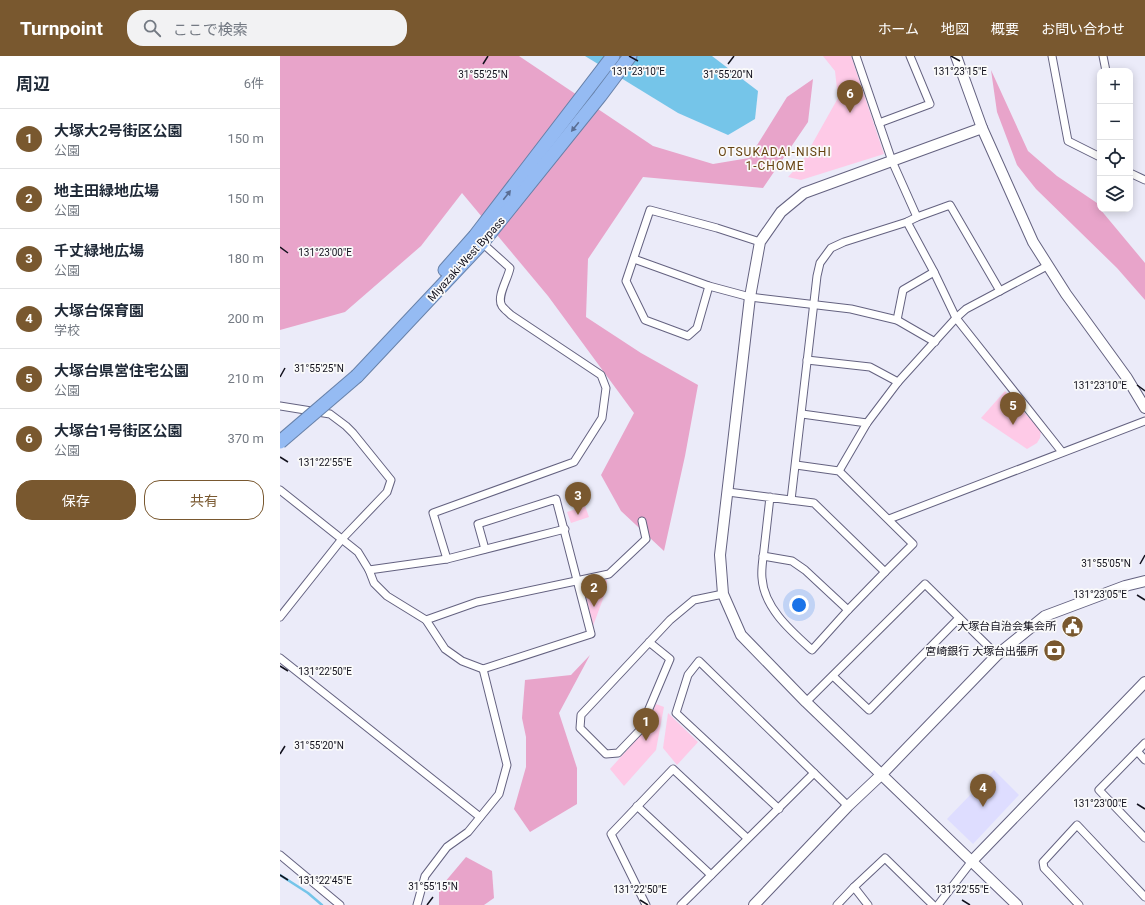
<!DOCTYPE html>
<html lang="ja">
<meta charset="utf-8">
<style>
:root{--surface:#fff;--page:#f2f2f3;--text:#1f2937;--muted:#747a83;--line:#e0e1e3;--accent:#79582f}
body{margin:0;font-family:Roboto,"Noto Sans JP",sans-serif;background:var(--page);color:var(--text)}
.controls{position:absolute;right:12px;top:12px;display:grid;overflow:hidden;border-radius:8px;box-shadow:0 2px 10px #0003}
.controls button{width:36px;height:36px;display:grid;place-items:center;padding:0;border:0;border-bottom:1px solid var(--line);background:var(--surface);color:var(--text);font:20px sans-serif}
.you{position:absolute;left:519px;top:549px;width:14px;height:14px;margin:-10px;border:3px solid #fff;border-radius:50%;background:#1a73e8;box-shadow:0 0 0 6px #1a73e833}
.badge{display:grid;place-items:center;width:26px;height:26px;border-radius:50%;background:var(--accent);color:#fff;font-size:13px;font-weight:700}
.pin{position:absolute;translate:-50% -33px;filter:drop-shadow(0 1px 2px #0008)}
.pin::after{content:'';position:absolute;top:21px;width:14px;height:12px;background:inherit;clip-path:polygon(0 0,100% 0,50% 100%)}
.list{margin:0;padding:0;list-style:none}
h2{display:flex;justify-content:space-between;align-items:center;height:52px;margin:0;padding:0 16px;font-size:17px}
h2 small{font-size:13px;font-weight:400;color:var(--muted)}
.list li{display:grid;grid-template-columns:26px 1fr auto;gap:12px;align-items:center;box-sizing:border-box;height:60px;padding:0 16px;border-top:1px solid var(--line)}
.list b{display:block;font-size:15px;white-space:nowrap}
.list p{margin:0;font-size:13px;white-space:nowrap;color:var(--muted)}
.list em{font-size:13px;font-style:normal;color:var(--muted)}
.actions{display:flex;gap:8px;padding:12px 16px}
.actions a{flex:1;padding:9px 0;border:1px solid var(--accent);border-radius:16px;text-align:center;font-size:14px;color:var(--accent)}
.actions .main{background:var(--accent);color:#fff}
.icon{flex:none;width:22px;height:22px;fill:none;stroke:currentColor;stroke-width:2;stroke-linecap:round;stroke-linejoin:round}
.map{position:relative;flex:none;width:865px;height:849px;overflow:hidden}
header{display:flex;align-items:center;gap:24px;box-sizing:border-box;height:56px;padding:0 20px;background:var(--accent);color:#fff}
header strong{font-size:19px}
nav{display:flex;gap:22px;margin-inline-start:auto;font-size:14px}
.search{width:280px;height:36px;background:var(--page);display:flex;align-items:center;gap:10px;box-sizing:border-box;padding:0 14px;border-radius:16px;color:var(--muted);font-size:15px}
main{display:flex}
aside{flex:1;background:var(--surface)}
.map>svg:first-child{display:block}
</style>
<header>
<strong>Turnpoint</strong>
<div class="search"><svg class="icon" aria-label="search" viewBox="0 0 24 24"><circle cx="10" cy="10" r="6"/><path d="M15 15l6 6"/></svg>ここで検索</div>
<nav><a>ホーム</a><a>地図</a><a>概要</a><a>お問い合わせ</a></nav>
</header>
<main>
<aside>
<h2>周辺<small>6件</small></h2>
<ul class="list">
<li><span class="badge">1</span><div><b>大塚大2号街区公園</b><p>公園</p></div><em>150 m</em></li>
<li><span class="badge">2</span><div><b>地主田緑地広場</b><p>公園</p></div><em>150 m</em></li>
<li><span class="badge">3</span><div><b>千丈緑地広場</b><p>公園</p></div><em>180 m</em></li>
<li><span class="badge">4</span><div><b>大塚台保育園</b><p>学校</p></div><em>200 m</em></li>
<li><span class="badge">5</span><div><b>大塚台県営住宅公園</b><p>公園</p></div><em>210 m</em></li>
<li><span class="badge">6</span><div><b>大塚台1号街区公園</b><p>公園</p></div><em>370 m</em></li>
</ul>
<div class="actions"><a class="main">保存</a><a>共有</a></div>
</aside>
<div class="map">
<svg width="865" height="849" viewBox="0 0 865 849">
<rect width="100%" height="100%" fill="#ebebf9"/>
<!-- built -->
<polygon fill="#deddff" points="714,714 739,739 693,788 667,763"/>
<!-- green -->
<g fill="#fecae7">
<polygon points="543,0 571,0 604,98 521,124 508,121 522,106 558,42 555,15"/>
<polygon points="725,335 761,375 760,382 757,387 747,393 701,362"/>
<polygon points="305,450 309,461 291,467 287,456"/>
<polygon points="327,524 327,532 313,570 303,528"/>
<polygon points="376,648 384,651 376,694 344,730 330,713 363,676"/>
<polygon points="388,657 418,686 397,709 383,692"/>
</g>
<!-- forest -->
<g fill="#e8a4ca">
<polygon points="0,0 239,0 373,90 433,108 469,102 507,41 533,23 528,66 483,132 363,121 308,203 306,261 361,297 418,329 405,400 384,495 341,455 321,419 354,357 268,240 182,137 141,190 65,256 0,274"/>
<polygon points="711,14 748,95 777,120 817,147 820,153 865,207 865,244 837,212 756,133 737,109 717,56"/>
<polygon points="310,599 279,657 297,712 297,748 250,776 234,753 246,711 246,681 242,662 245,624 291,619"/>
<polygon points="186,801 212,815 214,842 204,849 159,849 159,833"/>
</g>
<!-- water -->
<polygon fill="#75c5e9" points="305,0 432,0 478,35 475,63 448,79 398,57"/>
<g fill="none" stroke-linecap="round" stroke-linejoin="round">
<!-- stream -->
<polyline stroke="#75c5e9" stroke-width="2.5" points="0,819 28,837 42,849"/>
<defs>
<g id="street">
<polyline points="576,0 612,105 637,161"/>
<polyline points="772,0 788,85 820,101"/>
<polyline points="823,0 826,15"/>
<polyline points="599,67 650,48 630,0"/>
<polyline points="850,117 865,124"/>
<polyline points="627,166 654,216 676,262 782,396"/>
<polyline points="354,203 429,230 470,241 571,253 617,264 655,286"/>
<polyline points="429,230 417,272 408,280 365,264 346,225 370,154 437,172 480,186"/>
<polyline points="617,264 623,234 654,216"/>
<polyline points="527,304 590,311 618,326"/>
<polyline points="0,350 50,358 66,370 73,377 111,424 107,436 62,483 0,561"/>
<polyline points="522,358 587,367"/>
<polyline points="516,409 559,415 633,488 605,516"/>
<polyline points="559,415 587,367 618,326 676,262 686,253 767,210"/>
<polyline points="0,434 78,496 89,514 94,527 107,540 146,564 165,593 182,605 203,613 311,578 276,443 198,468 205,493"/>
<path d="M 448,436 L 534,447 L 605,516 L 568,554 L 532,594 C 511,575 484,552 482,522 C 481,513 483,503 484,494 C 486,476 488,459 490,441"/>
<polyline points="511,444 537,220 540,207 551,192 564,186 627,166 637,161 670,149 720,235"/>
<polyline points="609,463 865,365"/>
<polyline points="483,500 512,505 525,514 568,554"/>
<path d="M 167,503 L 153,457 L 294,406 L 322,362 L 326,332 L 321,319 L 231,259 C 228,256 224,253 222,250 C 216,241 228,223 230,212 L 200,185"/>
<polyline points="89,514 167,503 285,473"/>
<polyline points="146,564 197,546 329,518 366,483 362,465"/>
<polyline points="369,586 390,603 360,674 338,697 326,698 300,672 301,659 390,564 414,544 443,538"/>
<polyline points="0,602 200,761"/>
<polyline points="553,620 589,654 679,562"/>
<polyline points="526,646 645,528 717,599"/>
<polyline points="865,687 819,734 865,782"/>
<polyline points="857,695 865,704"/>
<polyline points="357,750 431,819"/>
<polyline points="499,753 396,657 408,619 419,605 568,750"/>
<polyline points="0,799 60,849"/>
<polyline points="574,831 588,849"/>
<polyline points="137,849 145,820 167,791 188,776 219,738 227,709 203,613"/>
<polyline points="366,849 331,778 393,713 467,782"/>
<polyline points="401,849 534,717"/>
<polyline points="557,849 574,831 605,802 653,849"/>
<polyline points="658,849 692,805"/>
<polyline points="799,849 764,812 763,806 797,769 865,841"/>
</g>
<g id="secondary">
<polyline points="676,0 702,72 753,186 786,238 847,322 865,352"/>
<polyline points="702,72 524,137 501,156 480,186 470,241 440,499 443,538 461,579 526,646 737,849"/>
<polyline points="692,805 865,626"/>
<polyline points="474,849 568,750 602,718 717,599 765,560 845,530 865,525"/>
</g>
<g id="highway">
<polyline points="165,214 195,180 333,0"/>
<polyline points="77,320 202,187 320,40 350,0"/>
</g>
</defs>
<!-- street casing -->
<use href="#street" stroke="#646280" stroke-width="9"/>
<!-- secondary casing -->
<use href="#secondary" stroke="#646280" stroke-width="12"/>
<!-- highway casing -->
<use href="#highway" stroke="#6780a8" stroke-width="15"/>
<!-- street -->
<use href="#street" stroke="#fff" stroke-width="7"/>
<!-- secondary -->
<use href="#secondary" stroke="#fff" stroke-width="10"/>
<!-- highway -->
<use href="#highway" stroke="#95bbf3" stroke-width="13"/>
<defs>
<polyline id="highway-bridge" points="0,386 77,320"/>
</defs>
<!-- highway-bridge casing -->
<use href="#highway-bridge" stroke="#6780a8" stroke-width="15" stroke-linecap="butt"/>
<!-- highway-bridge -->
<use href="#highway-bridge" stroke="#95bbf3" stroke-width="13"/>
</g>
<!-- one-way arrows -->
<defs><path id="oneway-solid" d="M-6-.8H1V-3.2L6.5 0L1 3.2V.8H-6Z"/></defs>
<g fill="#5a6e93">
<use href="#oneway-solid" transform="translate(295 71) rotate(129)"/>
<use href="#oneway-solid" transform="translate(227 139) rotate(-52)"/>
</g>
<!-- ticks -->
<path fill="none" stroke="#12111d" stroke-width="1.5" d="M 349,0 L 358,5M 671,0 L 680,5M 203,8 L 208,0M 448,8 L 454,0M 0,191 L 8,197M 0,321 L 5,312M 857,329 L 865,335M 0,401 L 8,406M 860,508 L 865,499M 857,539 L 865,544M 0,610 L 8,615M 0,698 L 5,690M 857,748 L 865,753M 0,819 L 8,824M 360,844 L 368,849M 682,844 L 690,849M 147,849 L 153,841"/>
<!-- icons -->
<defs>
<symbol id="civic-disc" viewBox="-11 -11 22 22"><circle r="9.5" fill="#79582f" stroke="#fafafa"/><path d="M-.6-6.5H3V-4.5H.6V-3L4-1V1h2V6H-6V1h2V-1L-.6-3ZM-1.2 2.5V6h2.4V2.5Z" fill="#fff"/></symbol>
<symbol id="bank-disc" viewBox="-11 -11 22 22"><circle r="9.5" fill="#79582f" stroke="#fafafa"/><path d="M-6-4H6V4H-6ZM0-2.3a2.3 2.3 0 1 0 0 4.6a2.3 2.3 0 1 0 0-4.6Z" fill="#fff"/></symbol>
</defs>
<g fill-rule="evenodd">
<use href="#civic-disc" x="780" y="558" width="25" height="25"/>
<use href="#bank-disc" x="762" y="582" width="25" height="25"/>
</g>
<g text-anchor="middle" stroke-width="3.5" stroke-linejoin="round" paint-order="stroke">
<!-- street labels -->
<g font-size="11" fill="#12111d" stroke="#fafafa">
<text transform="translate(186 203) rotate(-48)" y="4">Miyazaki-West Bypass</text>
</g>
<!-- poi labels -->
<g font-size="11" fill="#12111d" stroke="#fafafa" text-anchor="end">
<text x="776" y="574">大塚台自治会集会所</text>
<text x="758" y="599">宮崎銀行 大塚台出張所</text>
</g>
<!-- neighbourhood labels -->
<g font-size="12" letter-spacing="1" fill="#664210" stroke="#fafafa">
<text x="495" y="100">OTSUKADAI-NISHI<tspan x="495" dy="14">1-CHOME</tspan></text>
</g>
</g>
<g font-size="10" text-anchor="middle" fill="#12111d" stroke="#fafafa" stroke-width="3.5" stroke-linejoin="round" paint-order="stroke">
<text x="680" y="19">131°23'15"E</text>
<text x="358" y="19">131°23'10"E</text>
<text x="203" y="22">31°55'25"N</text>
<text x="448" y="22">31°55'20"N</text>
<text x="45" y="200">131°23'00"E</text>
<text x="39" y="316">31°55'25"N</text>
<text x="820" y="333">131°23'10"E</text>
<text x="45" y="410">131°22'55"E</text>
<text x="826" y="511">31°55'05"N</text>
<text x="820" y="542">131°23'05"E</text>
<text x="45" y="619">131°22'50"E</text>
<text x="39" y="693">31°55'20"N</text>
<text x="820" y="751">131°23'00"E</text>
<text x="45" y="828">131°22'45"E</text>
<text x="153" y="834">31°55'15"N</text>
<text x="360" y="837">131°22'50"E</text>
<text x="682" y="837">131°22'55"E</text>
</g>
</svg>
<div class="controls">
<button>+</button>
<button>−</button>
<button><svg class="icon" aria-label="locate" viewBox="0 0 24 24"><circle cx="12" cy="12" r="6"/><path d="M12 2v4M12 18v4M2 12h4M18 12h4"/></svg></button>
<button><svg class="icon" aria-label="layers" viewBox="0 0 24 24"><path d="M12 4l9 5-9 5-9-5zM3 14l9 5 9-5"/></svg></button>
</div>
<div class="you"></div>
<div class="pin badge" style="left:366px;top:685px">1</div>
<div class="pin badge" style="left:314px;top:551px">2</div>
<div class="pin badge" style="left:298px;top:459px">3</div>
<div class="pin badge" style="left:703px;top:751px">4</div>
<div class="pin badge" style="left:733px;top:369px">5</div>
<div class="pin badge" style="left:570px;top:57px">6</div>
</div>
</main>
